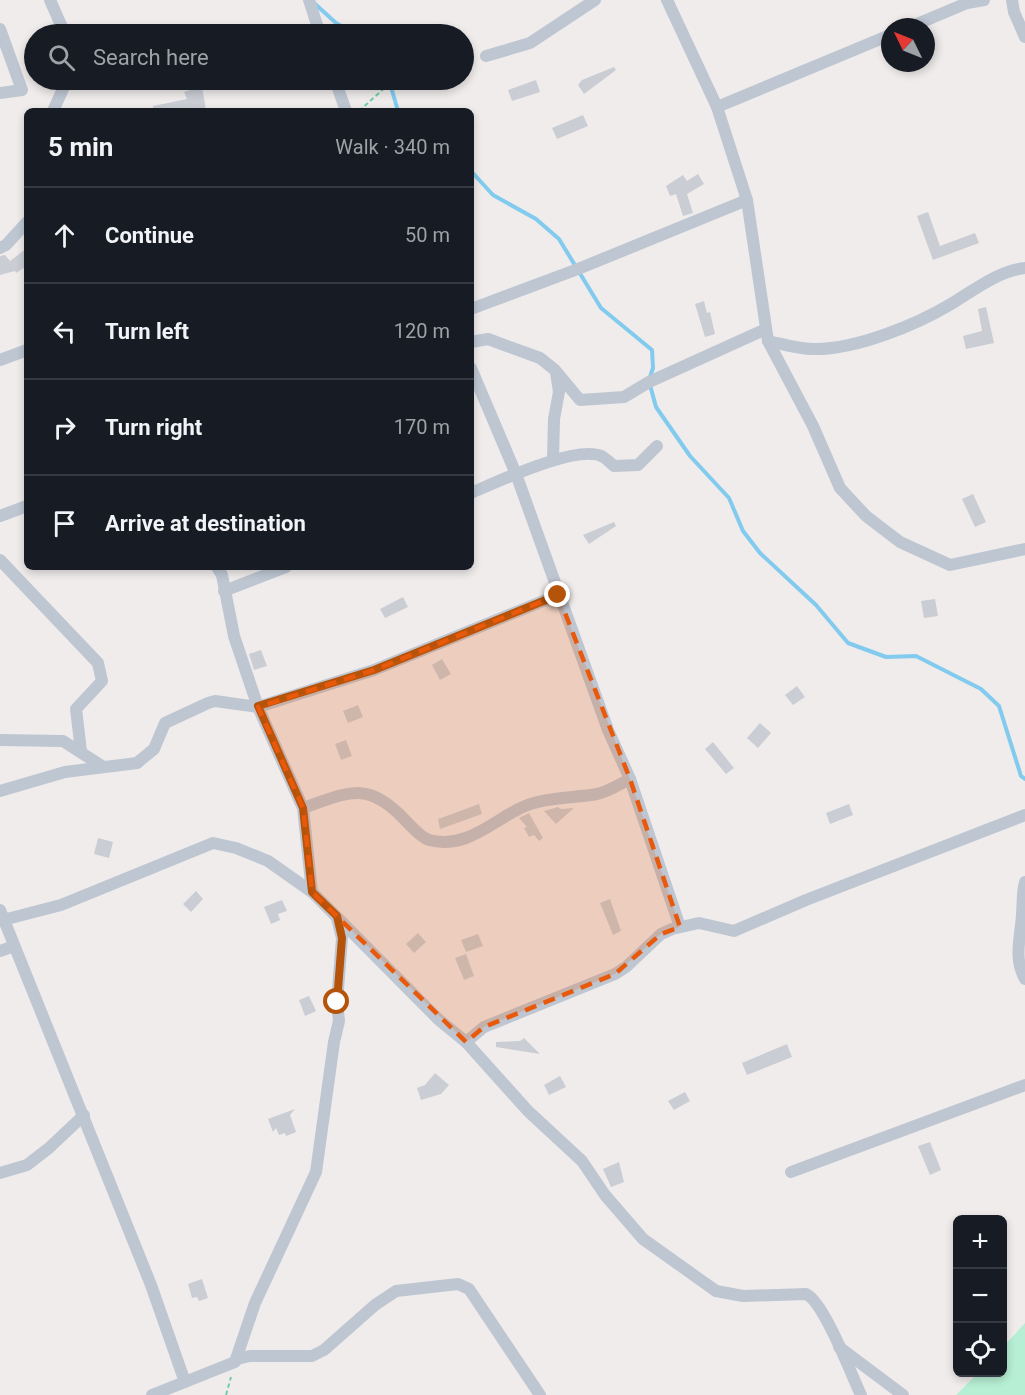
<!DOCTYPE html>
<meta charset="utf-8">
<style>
:root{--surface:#171b24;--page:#242831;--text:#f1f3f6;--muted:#9ea1a6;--line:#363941}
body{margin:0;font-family:Roboto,sans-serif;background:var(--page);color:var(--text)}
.controls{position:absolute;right:18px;bottom:18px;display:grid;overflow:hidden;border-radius:9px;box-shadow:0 3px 9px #0003}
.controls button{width:54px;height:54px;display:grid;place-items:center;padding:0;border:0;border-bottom:2px solid var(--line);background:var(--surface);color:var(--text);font:30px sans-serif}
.compass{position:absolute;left:881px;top:18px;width:54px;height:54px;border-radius:50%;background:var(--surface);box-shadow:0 3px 9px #0003;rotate:313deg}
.stop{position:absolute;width:18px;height:18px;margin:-14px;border:4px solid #b45309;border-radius:50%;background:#fff}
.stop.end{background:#b45309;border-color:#fff;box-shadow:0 2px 6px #0008}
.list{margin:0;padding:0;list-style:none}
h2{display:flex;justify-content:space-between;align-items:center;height:78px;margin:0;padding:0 24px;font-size:26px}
h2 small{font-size:20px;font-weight:400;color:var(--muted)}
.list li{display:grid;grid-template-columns:39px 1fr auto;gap:18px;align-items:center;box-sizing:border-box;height:96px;padding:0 24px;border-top:2px solid var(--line)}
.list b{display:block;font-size:22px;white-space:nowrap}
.list em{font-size:20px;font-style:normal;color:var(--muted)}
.icon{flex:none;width:33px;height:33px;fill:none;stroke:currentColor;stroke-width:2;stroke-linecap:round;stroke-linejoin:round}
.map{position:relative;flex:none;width:1025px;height:1395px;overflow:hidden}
.search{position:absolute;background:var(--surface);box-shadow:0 3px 9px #0003;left:24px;top:24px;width:450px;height:66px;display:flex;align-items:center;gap:15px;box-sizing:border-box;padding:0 21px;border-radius:33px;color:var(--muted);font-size:22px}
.panel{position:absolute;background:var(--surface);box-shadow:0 3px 9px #0003;left:24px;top:108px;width:450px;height:462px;border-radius:9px}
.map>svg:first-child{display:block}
</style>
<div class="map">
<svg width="1025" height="1395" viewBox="0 0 1025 1395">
<rect width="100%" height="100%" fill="#efeceb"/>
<!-- green -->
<polygon fill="#b6efd3" points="1025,1323 1025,1395 956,1395 978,1373 1002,1372 1003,1347"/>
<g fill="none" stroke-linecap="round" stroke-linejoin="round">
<!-- stream -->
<g stroke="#82cbee" stroke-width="4">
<polyline points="314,3 336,23 354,34"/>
<polyline points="389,80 398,111"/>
<polyline points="471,171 493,195 536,219 559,239 601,308 652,350 653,368 650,377"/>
<polyline points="650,385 656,407 690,456 729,498 743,531 760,553 816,605 848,643 886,657 916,656 981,689 999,706 1021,776 1025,779"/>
</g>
</g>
<!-- building -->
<g fill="#cacdd4">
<polygon points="614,67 616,70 584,94 578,85 582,80"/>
<polygon points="536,80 540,92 512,101 508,90"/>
<polygon points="202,86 206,111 153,111 153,106 187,99 184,92"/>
<polygon points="583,115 588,126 557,139 552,128"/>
<polygon points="698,174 704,184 687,194 693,213 683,216 676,194 670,196 666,186 683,175 687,181"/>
<polygon points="928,212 940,246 975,233 979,243 933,260 917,216"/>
<polygon points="27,248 27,266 16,273 15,271 0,275 0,256 5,255 10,261"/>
<polygon points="704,301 707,313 710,312 715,334 705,337 695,304"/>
<polygon points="986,307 994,343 966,349 963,336 982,331 978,309"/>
<polygon points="973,494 986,522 975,527 962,499"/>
<polygon points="614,522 616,526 589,544 583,535"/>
<polygon points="403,597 408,607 385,618 380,609"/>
<polygon points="935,599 938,616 924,618 921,601"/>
<polygon points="261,650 267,666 254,670 249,654"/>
<polygon points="442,659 451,674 440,680 432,665"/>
<polygon points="797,686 805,697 793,705 785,695"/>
<polygon points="358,705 363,717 348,723 343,711"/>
<polygon points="760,723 771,733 758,748 747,738"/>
<polygon points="346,740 352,756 341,760 335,744"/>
<polygon points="713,742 734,768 726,774 705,749"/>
<polygon points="479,804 482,814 440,829 438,819"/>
<polygon points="849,804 853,815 830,824 826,813"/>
<polygon points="558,807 561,809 574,808 556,824 544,811"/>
<polygon points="529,813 543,838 539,841 534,835 529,837 524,828 527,827 519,818"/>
<polygon points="98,838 113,842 109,858 94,854"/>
<polygon points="196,891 203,899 191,912 183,904"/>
<polygon points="610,899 621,931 613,935 600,903"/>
<polygon points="282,900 287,911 278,914 280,920 271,924 264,907"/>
<polygon points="418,933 426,942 414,953 406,944"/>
<polygon points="478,934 483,946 466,952 461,940"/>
<polygon points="466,954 474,976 464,980 455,958"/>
<polygon points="309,996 316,1011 305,1016 299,1000"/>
<polygon points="524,1038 540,1054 496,1047 496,1042 520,1041"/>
<polygon points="787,1044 792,1057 747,1075 742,1063"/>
<polygon points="435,1073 449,1085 441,1094 421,1100 417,1088 425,1085"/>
<polygon points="560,1076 566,1087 549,1095 544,1085"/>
<polygon points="685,1092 690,1101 674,1110 668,1101"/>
<polygon points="295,1109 290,1115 296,1132 286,1136 285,1133 279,1135 276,1128 273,1132 268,1119"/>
<polygon points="930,1142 941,1170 930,1175 918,1146"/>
<polygon points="619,1162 624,1182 611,1187 603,1169"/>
<polygon points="202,1279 208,1298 199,1301 197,1297 192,1298 188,1284"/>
</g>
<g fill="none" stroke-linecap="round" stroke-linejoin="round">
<!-- path -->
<g stroke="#6ecea9" stroke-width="2" stroke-dasharray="4.5 3" stroke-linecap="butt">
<polyline points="464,63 474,60"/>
<polyline points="359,111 390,83 403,80"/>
<polyline points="226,1395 231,1377"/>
</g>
<!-- minor -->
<g stroke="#bec6d2" stroke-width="12">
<polyline points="50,0 65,34"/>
<polyline points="309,0 320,34"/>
<polyline points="667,0 717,107 747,200 768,341 813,426 840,488 866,516 900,542 950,565 1025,549"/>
<polyline points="1012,0 1014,12 1025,37"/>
<polyline points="910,27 967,3 984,0"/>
<polyline points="0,29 22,90 0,93"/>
<polyline points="486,56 530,43 595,0"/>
<polyline points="335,80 346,111"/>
<polyline points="717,107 890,35"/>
<polyline points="53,111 67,80"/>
<polyline points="0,248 6,245 27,222"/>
<polyline points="471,309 578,269 747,200"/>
<path d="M 768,341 C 782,344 798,349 813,349 C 855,350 916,325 951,304 C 974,290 998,271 1025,268"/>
<polyline points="471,342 488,339 540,358 555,370 580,400 624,397 649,382 766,329"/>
<polyline points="0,360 27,350"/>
<polyline points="471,368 516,474 608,730 630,779 680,927"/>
<polyline points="553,460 554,419 559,392 556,372"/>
<path d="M 471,493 C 497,482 579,443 603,457 C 607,459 611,464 614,466 L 638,465 L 657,446"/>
<polyline points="0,516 27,506"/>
<polyline points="0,560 98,663 102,681 76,709 81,751"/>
<polyline points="217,567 222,575 234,636 258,707 303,808 312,892"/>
<polyline points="224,591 286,567"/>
<polyline points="0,740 63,741 102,766"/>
<polyline points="0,791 65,772 137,763 154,749 165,723 208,703 215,701 258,707 374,670 558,595"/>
<path d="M 303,808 C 349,792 368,780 405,820 C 412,827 420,837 429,840 C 468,850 494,819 525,806 C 547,797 574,798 597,794 C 608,792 620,784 630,779"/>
<path d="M 1025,882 C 1022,893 1023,902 1022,914 C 1021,936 1013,958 1025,979"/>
<polyline points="0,910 151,1285 185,1382"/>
<path d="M 3,920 L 61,905 L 213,843 L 236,848 L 268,861 L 312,892 L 438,1019 L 466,1042 L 528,1111 L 582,1161 L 605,1195 L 643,1239 L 716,1291 L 743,1296 L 806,1294 C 824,1302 851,1374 861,1395"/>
<polyline points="0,951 14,946"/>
<polyline points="466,1042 484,1027 615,974 626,967 661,934 672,929 699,923 734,931 806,900 1025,815"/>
<polyline points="791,1172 1025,1085"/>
<polyline points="0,1173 27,1165 49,1148 84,1115"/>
<polyline points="839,1347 903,1395"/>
<polyline points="237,1359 250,1356 312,1356 324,1350 375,1305 396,1291 458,1284 469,1289 540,1395"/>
<polyline points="152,1395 235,1362 255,1303 316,1172 334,1042 339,1021 337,1002 342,938 337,918"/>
</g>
</g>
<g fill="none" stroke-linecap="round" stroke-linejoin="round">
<!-- route -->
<polyline stroke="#b45309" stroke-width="8" points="337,1002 342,938 337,916 312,892 303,808 258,706 374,670 558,595"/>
</g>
<!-- marked area -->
<path fill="#e8590c" fill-opacity="0.2" stroke="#e8590c" stroke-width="4.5" stroke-dasharray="12 8" stroke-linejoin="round" d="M 558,595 L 630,779 L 680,927 L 661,934 L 615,974 L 484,1027 L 466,1042 L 312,892 L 303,808 L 258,707 L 374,670 Z"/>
</svg>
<div class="controls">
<button>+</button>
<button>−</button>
<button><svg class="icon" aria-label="locate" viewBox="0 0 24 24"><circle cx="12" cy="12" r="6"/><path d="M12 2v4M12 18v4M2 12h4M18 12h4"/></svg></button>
</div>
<svg class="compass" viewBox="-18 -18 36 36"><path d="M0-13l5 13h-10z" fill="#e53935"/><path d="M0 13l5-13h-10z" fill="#9ea1a6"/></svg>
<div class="stop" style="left:337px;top:1002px"></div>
<div class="stop end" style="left:558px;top:595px"></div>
<div class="search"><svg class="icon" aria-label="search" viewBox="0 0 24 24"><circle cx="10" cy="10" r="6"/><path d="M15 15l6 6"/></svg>Search here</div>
<section class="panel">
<h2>5 min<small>Walk · 340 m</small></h2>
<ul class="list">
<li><svg class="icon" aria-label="ahead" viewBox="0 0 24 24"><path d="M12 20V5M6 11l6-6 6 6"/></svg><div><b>Continue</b></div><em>50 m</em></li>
<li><svg class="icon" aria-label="left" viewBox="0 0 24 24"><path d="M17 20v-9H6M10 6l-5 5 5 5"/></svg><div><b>Turn left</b></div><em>120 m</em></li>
<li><svg class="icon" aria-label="right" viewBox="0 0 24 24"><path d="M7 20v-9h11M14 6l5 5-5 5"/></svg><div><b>Turn right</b></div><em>170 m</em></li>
<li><svg class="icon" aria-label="arrive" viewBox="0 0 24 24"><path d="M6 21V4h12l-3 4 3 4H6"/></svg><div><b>Arrive at destination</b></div></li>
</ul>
</section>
</div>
